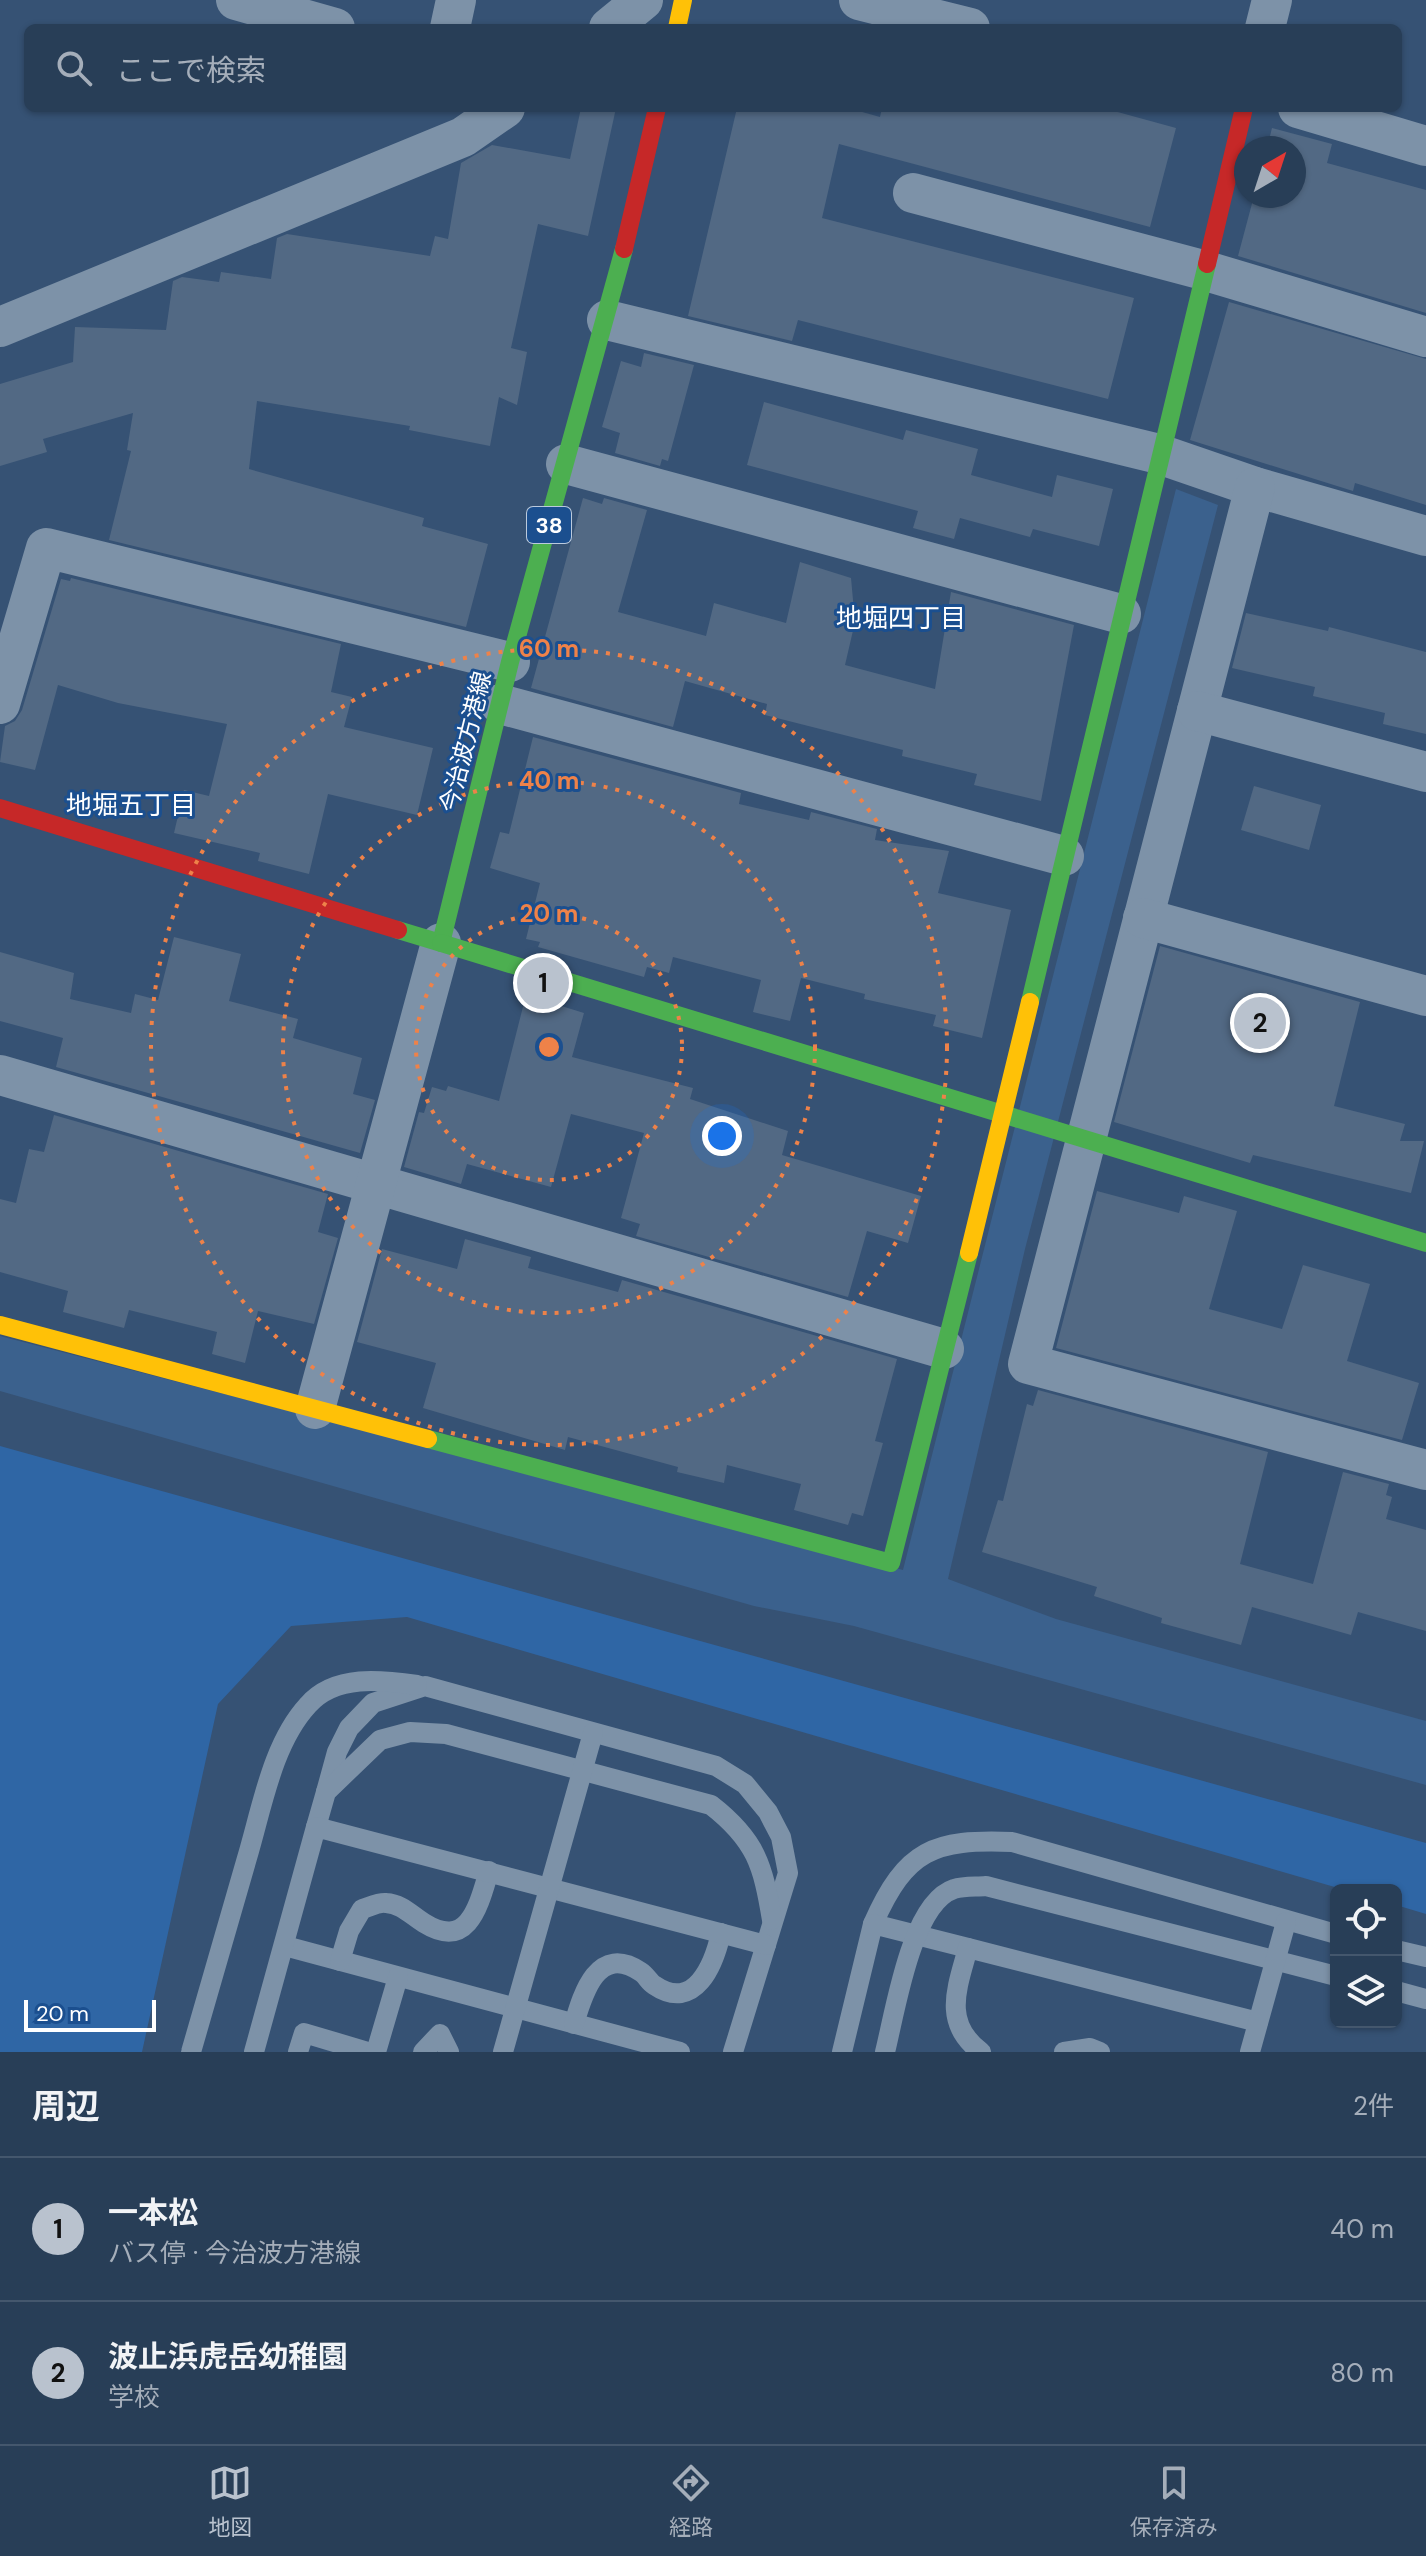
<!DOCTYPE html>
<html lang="ja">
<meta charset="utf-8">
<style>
:root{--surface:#283e57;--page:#344961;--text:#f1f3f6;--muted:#a5aeba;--line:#44576d;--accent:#b9c2ce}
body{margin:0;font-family:"DM Sans","Noto Sans JP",sans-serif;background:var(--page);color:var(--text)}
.controls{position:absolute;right:24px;bottom:24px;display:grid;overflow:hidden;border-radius:12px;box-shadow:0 2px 6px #0004}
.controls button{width:72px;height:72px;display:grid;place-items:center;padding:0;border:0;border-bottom:2px solid var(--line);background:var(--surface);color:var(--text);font:40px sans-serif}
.compass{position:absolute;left:1234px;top:136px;width:72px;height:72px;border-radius:50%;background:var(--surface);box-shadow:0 2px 6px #0004;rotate:39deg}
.scale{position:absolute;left:24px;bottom:20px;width:132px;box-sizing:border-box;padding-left:8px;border:4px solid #fff;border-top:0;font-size:22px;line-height:28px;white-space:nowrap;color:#fff;-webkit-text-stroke:6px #1b4f8f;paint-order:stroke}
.you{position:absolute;left:722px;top:1136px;width:28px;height:28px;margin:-20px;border:6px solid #fff;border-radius:50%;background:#1a73e8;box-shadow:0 0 0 12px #1a73e833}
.badge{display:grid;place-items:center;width:52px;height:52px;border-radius:50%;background:var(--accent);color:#111;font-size:26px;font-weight:700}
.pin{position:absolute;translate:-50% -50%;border:4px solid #fff;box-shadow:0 2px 8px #0006}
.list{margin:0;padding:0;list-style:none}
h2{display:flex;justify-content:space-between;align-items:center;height:104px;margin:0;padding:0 32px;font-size:34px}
h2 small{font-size:26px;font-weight:400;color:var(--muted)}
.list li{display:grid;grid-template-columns:52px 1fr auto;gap:24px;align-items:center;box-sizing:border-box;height:144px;padding:0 32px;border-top:2px solid var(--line)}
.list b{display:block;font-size:30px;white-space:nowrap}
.list p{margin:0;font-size:26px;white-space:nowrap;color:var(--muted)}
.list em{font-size:26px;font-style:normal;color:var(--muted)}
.icon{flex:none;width:44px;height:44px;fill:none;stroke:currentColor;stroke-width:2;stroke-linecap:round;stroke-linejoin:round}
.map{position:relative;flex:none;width:1426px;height:2052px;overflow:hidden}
.search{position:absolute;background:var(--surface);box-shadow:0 2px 6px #0004;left:24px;right:24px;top:24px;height:88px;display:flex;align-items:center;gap:20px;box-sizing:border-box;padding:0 28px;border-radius:12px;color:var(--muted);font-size:30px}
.sheet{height:392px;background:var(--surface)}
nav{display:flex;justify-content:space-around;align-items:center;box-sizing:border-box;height:112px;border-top:2px solid var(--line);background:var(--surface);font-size:22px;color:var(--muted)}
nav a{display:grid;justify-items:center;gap:4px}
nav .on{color:var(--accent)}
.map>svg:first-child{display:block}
</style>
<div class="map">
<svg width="1426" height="2052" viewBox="0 0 1426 2052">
<rect width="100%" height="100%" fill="#365274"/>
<!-- green -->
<polygon fill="#2f66a5" points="0,1446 1426,1843 1426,1914 1396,1905 1396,1890 1345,1890 407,1617 291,1626 218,1704 142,2052 0,2052"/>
<!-- water -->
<polygon fill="#3b618d" points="1176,489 1218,505 1025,1249 948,1579 1056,1619 1426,1721 1426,1785 854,1626 754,1606 0,1391 0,1336 903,1570"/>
<!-- building -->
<g fill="#526984">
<polygon points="581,108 616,108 588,236 538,224 511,348 527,352 517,405 499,397 490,446 409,430 410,426 257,401 249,469 424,518 422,526 488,544 466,627 109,540 131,451 127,450 133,413 43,439 47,452 0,466 0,384 73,362 75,327 166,330 173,281 182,277 219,282 221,272 271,279 277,238 287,234 430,256 435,236 448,239 461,163 492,145 570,159"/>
<polygon points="737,108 848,108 880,117 882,108 1103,108 1176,128 1150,227 839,144 822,218 1134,298 1108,399 798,320 792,341 688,316"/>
<polygon points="1272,128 1332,144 1327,163 1426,190 1426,313 1238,256 1254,196 1294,196 1294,148 1267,148"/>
<polygon points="1229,302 1426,359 1426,505 1355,483 1353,491 1190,440"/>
<polygon points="644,353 694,365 668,461 662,459 660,466 615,453 620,433 602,427 621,361 641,367"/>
<polygon points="764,402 903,440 906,430 978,449 971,475 1052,497 1057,475 1113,489 1099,546 1033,529 1030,537 960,518 954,539 913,528 918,511 747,465"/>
<polygon points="583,498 602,504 604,498 647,510 618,612 706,636 714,603 786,623 800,562 851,578 855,622 845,665 935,689 951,592 1074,625 1041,801 974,785 977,774 902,756 903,750 765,715 767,704 685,681 673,727 531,688"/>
<polygon points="71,578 341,644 331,692 352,697 344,727 433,748 417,815 328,794 309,874 258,861 260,853 174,833 184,790 209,796 227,724 118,703 58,685 35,770 0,762 5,726 15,721 22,710 61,579 70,581"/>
<polygon points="1246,613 1328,631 1329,627 1426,652 1426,734 1383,724 1385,713 1313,696 1315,687 1232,668"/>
<polygon points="533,737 741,793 739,804 809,820 811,812 877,829 875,840 949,851 938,893 1011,910 982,1038 933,1026 936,1015 864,999 865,994 801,978 790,1021 753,1012 761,980 673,957 669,973 647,967 644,977 538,947 540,942 526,939 540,883 490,868 500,832 509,834"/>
<polygon points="1254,786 1321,805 1309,850 1241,830"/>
<polygon points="174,937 241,954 229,1001 298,1019 293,1038 362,1058 353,1094 375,1100 360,1153 56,1067 63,1038 0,1021 0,952 74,973 70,999 131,1013 135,994 158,1000"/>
<polygon points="1160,946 1360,1002 1334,1106 1405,1124 1400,1141 1424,1141 1411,1193 1253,1155 1250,1163 1114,1122"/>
<polygon points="526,995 584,1013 572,1057 693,1088 690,1099 788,1131 782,1155 921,1196 908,1243 867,1231 848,1297 636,1236 640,1224 621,1218 644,1133 571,1114 551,1187 467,1164 461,1184 404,1167 419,1112 424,1113 432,1087 446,1091 448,1086 499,1101"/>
<polygon points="54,1115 328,1194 318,1232 338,1238 314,1324 258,1311 245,1363 212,1354 217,1332 129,1310 124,1328 63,1312 68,1291 0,1272 0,1199 16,1203 29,1149 44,1152"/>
<polygon points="1097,1191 1179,1213 1184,1196 1237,1211 1209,1309 1282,1329 1303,1265 1370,1284 1347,1361 1419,1383 1402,1440 1056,1348"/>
<polygon points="465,1239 531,1257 528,1268 618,1292 622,1280 897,1359 875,1441 883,1443 863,1516 852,1513 848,1525 794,1510 801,1484 727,1465 724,1483 677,1472 678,1467 568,1437 565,1450 423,1408 436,1363 357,1342 359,1335 382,1249 457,1269"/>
<polygon points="1038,1390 1268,1452 1240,1564 1313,1584 1343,1472 1389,1484 1386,1495 1392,1497 1386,1519 1426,1530 1426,1631 1358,1612 1351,1635 1252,1607 1241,1645 1161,1623 1162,1618 1094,1596 1097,1587 982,1552 998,1500 1003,1501 1027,1404 1033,1406"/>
</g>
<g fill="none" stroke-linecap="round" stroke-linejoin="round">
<!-- lane -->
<g stroke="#7d92a8" stroke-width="20">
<polyline points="326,1792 337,1752 349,1728 373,1703 425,1686 716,1766 745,1784 768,1812 781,1837 788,1873 733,2052"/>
<path d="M 316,1827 L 326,1792 L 380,1740 L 410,1732 L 446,1734 L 711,1805 C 756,1840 763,1865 772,1920"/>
<path d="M 873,1924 C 906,1849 934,1839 1012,1842 L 1336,1934"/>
<polyline points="285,1946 680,2052"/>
<polyline points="1396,1950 1426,1957"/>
<path d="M 340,1961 L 349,1931 L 362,1909 C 369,1907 379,1902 386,1903 C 402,1904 411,1915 424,1923 C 469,1951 479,1904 489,1871"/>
<polyline points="1396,1991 1426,1999"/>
<path d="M 574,2024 C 583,1993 598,1943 641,1972 C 646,1975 649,1982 654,1985 C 695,2013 714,1964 721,1933"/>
<path d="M 191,2052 C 210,1987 229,1922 247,1858 C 262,1808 272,1744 308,1705 C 335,1674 382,1680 417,1685"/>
<polyline points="254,2052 316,1827 766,1945"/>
<polyline points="298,2052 304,2033 368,2052"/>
<polyline points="376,2052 398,1977"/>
<polyline points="423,2052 440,2034 449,2052"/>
<polyline points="503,2052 593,1733"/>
<polyline points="842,2052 873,1924 968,1948"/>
<path d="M 885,2052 C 895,2013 911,1903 954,1889 C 964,1886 976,1887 986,1886 L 1336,1976"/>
<path d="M 981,2052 C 942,2023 957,1988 968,1948 L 1258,2022"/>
<polyline points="1064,2052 1090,2048 1100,2052"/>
<polyline points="1250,2052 1286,1922"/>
</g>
<!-- street -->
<g stroke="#7d92a8" stroke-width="40">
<polyline points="236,0 335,28"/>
<polyline points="859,0 970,28"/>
<polyline points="450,28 456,0"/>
<polyline points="609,28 643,0"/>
<polyline points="1265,28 1272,0"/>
<polyline points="1298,108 1426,146"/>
<polyline points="913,193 1203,270 1426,337"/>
<polyline points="607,320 1159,454 1255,487 1426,536"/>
<polyline points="0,327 463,137 505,108"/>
<polyline points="566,464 1121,614"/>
<polyline points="1255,487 1028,1364 1426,1470"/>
<polyline points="0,704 46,548 510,662"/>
<polyline points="500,704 1064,856"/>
<polyline points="1197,711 1426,772"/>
<polyline points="1143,918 1426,996"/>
<polyline points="0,1075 944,1349"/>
<polyline points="315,1409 441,943"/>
</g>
<!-- fast -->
<g stroke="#4caf50" stroke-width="18">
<polyline points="398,930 441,943 510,662 624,249"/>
<polyline points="441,943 1426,1243"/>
<polyline points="1030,1002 1207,264"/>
<polyline points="428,1439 891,1563 969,1253"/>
</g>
<!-- slow -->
<g stroke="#ffc107" stroke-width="18">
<polyline points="677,28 683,0"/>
<polyline points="969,1253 1030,1002"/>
<polyline points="0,1325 428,1439"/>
</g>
<!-- jam -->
<g stroke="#c62828" stroke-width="18">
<polyline points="624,249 657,108"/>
<polyline points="1207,264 1244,108"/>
<polyline points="0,808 398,930"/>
</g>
</g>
<!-- distance rings -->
<g fill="none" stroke="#ee8249" stroke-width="4" stroke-dasharray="4 8">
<circle cx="549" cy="1047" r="133"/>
<circle cx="549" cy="1047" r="266"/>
<circle cx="549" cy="1047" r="398"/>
</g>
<g text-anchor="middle" stroke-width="6" stroke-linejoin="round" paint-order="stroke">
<!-- shield labels -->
<rect fill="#1b4f8f" stroke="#bbcadd" stroke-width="2" x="527" y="507" width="44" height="36" rx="6"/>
<g font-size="22" font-weight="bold" fill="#fff">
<text x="549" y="533">38</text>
</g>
<!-- street labels -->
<g font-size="24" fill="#fff" stroke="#1b4f8f">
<text transform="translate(466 742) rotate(-76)" y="8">今治波方港線</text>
</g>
<!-- neighbourhood labels -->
<g font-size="26" fill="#fff" stroke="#1b4f8f">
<text x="901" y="627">地堀四丁目</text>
<text x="131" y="814">地堀五丁目</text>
</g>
</g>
<circle cx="549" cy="1047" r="12" fill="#ee8249" stroke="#1b4f8f" stroke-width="4"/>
<g font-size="24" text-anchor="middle" font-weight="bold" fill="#ee8249" stroke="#1b4f8f" stroke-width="6" stroke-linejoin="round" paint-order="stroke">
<text x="549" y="657">60 m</text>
<text x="549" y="789">40 m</text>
<text x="549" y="922">20 m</text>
</g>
</svg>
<div class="controls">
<button><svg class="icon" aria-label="locate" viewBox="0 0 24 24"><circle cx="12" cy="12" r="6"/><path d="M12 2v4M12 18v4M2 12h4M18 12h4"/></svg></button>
<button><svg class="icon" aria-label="layers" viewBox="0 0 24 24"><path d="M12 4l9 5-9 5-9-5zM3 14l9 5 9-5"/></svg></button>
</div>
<svg class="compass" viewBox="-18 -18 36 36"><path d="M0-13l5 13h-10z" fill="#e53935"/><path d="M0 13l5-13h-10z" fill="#a5aeba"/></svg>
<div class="scale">20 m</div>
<div class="you"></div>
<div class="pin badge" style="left:543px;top:983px">1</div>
<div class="pin badge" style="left:1260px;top:1023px">2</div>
<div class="search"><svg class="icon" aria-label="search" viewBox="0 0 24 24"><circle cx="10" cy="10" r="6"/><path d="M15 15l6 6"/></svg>ここで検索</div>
</div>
<section class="sheet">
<h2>周辺<small>2件</small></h2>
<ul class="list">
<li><span class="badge">1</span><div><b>一本松</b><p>バス停 · 今治波方港線</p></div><em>40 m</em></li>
<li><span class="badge">2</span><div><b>波止浜虎岳幼稚園</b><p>学校</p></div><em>80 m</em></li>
</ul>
</section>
<nav>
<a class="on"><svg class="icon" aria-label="map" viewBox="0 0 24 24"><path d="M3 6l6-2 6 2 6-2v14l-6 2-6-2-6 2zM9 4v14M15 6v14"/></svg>地図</a>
<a><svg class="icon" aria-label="directions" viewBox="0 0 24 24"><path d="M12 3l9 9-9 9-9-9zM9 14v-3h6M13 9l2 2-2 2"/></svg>経路</a>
<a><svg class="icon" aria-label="saved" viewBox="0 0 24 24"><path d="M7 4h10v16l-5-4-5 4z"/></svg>保存済み</a>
</nav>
